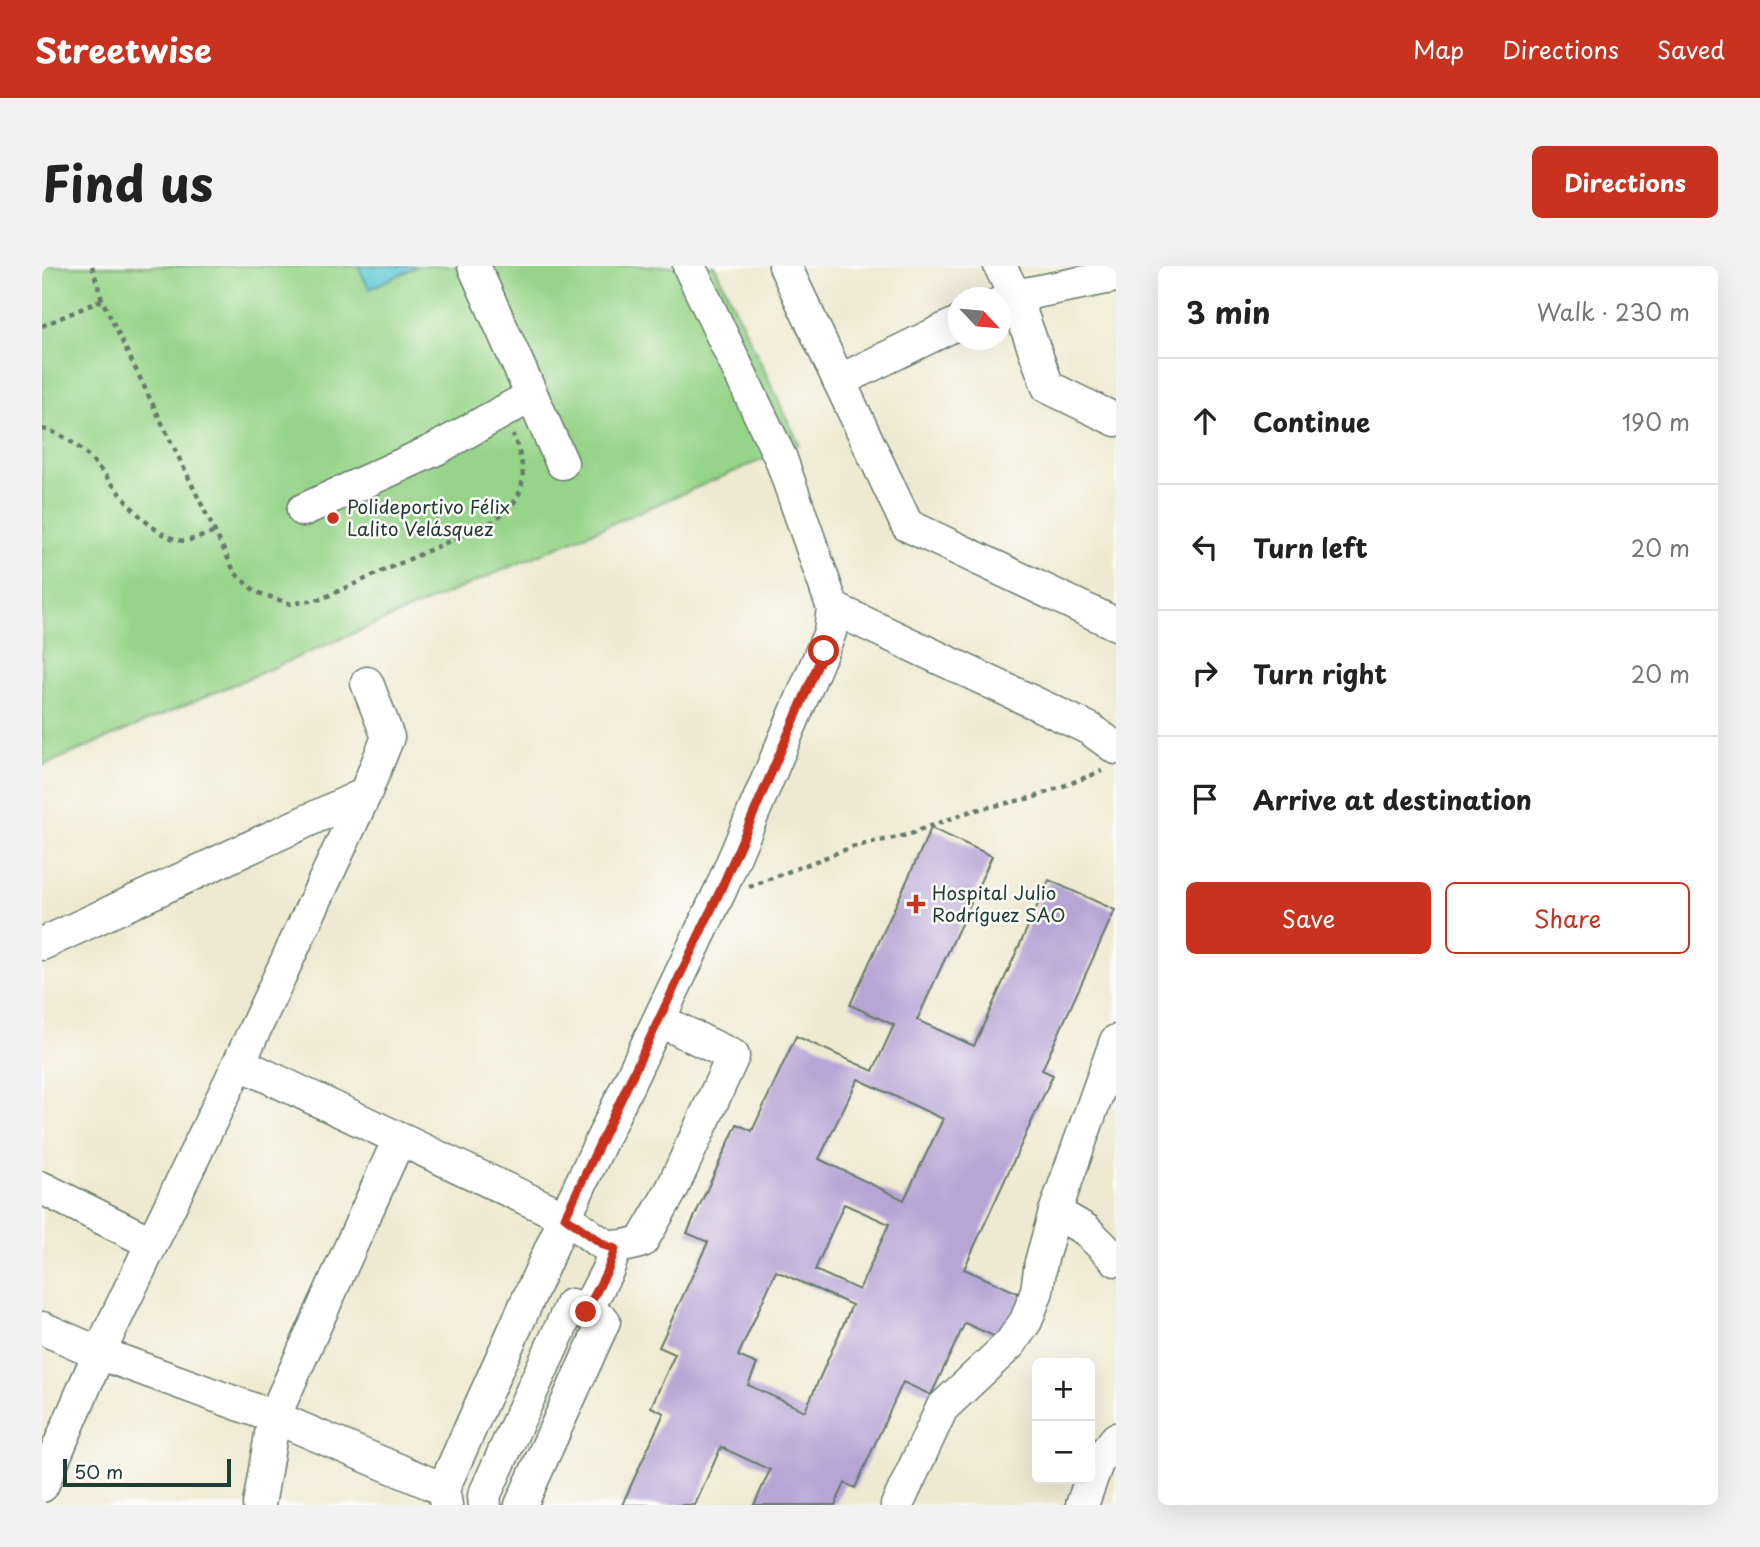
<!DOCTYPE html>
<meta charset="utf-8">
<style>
:root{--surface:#fff;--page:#f2f2f2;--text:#222;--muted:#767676;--line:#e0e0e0;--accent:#c8321e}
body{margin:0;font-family:"Playpen Sans",sans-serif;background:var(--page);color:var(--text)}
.controls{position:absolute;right:21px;bottom:21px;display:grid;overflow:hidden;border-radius:10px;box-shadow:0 7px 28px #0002}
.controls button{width:63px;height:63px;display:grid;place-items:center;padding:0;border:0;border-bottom:2px solid var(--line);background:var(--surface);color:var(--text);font:35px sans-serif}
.compass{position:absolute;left:906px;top:21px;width:63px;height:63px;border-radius:50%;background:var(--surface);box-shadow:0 7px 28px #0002;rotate:116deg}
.scale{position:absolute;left:21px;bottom:18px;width:168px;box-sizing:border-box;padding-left:7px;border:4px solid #1f3d34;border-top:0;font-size:19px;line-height:24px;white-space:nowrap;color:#1f3d34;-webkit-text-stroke:5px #fdfcf7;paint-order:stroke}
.stop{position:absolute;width:21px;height:21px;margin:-16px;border:5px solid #c8321e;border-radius:50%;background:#fff}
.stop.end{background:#c8321e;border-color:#fff;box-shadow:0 2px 7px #0008}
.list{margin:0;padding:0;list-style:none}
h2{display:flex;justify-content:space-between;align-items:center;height:91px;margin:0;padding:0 28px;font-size:30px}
h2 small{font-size:23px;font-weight:400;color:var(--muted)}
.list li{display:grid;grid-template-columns:46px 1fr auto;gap:21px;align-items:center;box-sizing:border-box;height:126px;padding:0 28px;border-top:2px solid var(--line)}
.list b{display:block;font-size:26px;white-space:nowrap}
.list em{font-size:23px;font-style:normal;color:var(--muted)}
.actions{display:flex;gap:14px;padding:21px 28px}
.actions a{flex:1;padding:16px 0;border:2px solid var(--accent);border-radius:10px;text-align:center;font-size:24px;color:var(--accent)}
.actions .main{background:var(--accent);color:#fff}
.icon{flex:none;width:38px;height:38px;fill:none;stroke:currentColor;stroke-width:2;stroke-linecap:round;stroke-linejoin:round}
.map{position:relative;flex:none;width:1074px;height:1239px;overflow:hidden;border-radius:10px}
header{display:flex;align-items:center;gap:42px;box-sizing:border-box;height:98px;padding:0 35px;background:var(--accent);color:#fff}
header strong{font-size:33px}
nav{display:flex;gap:38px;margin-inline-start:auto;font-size:24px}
.intro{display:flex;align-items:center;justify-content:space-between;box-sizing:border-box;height:168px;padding:0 42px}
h1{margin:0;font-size:49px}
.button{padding:18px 32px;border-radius:10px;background:var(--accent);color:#fff;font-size:24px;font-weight:700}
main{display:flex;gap:42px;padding:0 42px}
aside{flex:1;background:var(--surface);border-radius:10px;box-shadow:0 7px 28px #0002}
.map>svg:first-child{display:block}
</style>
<header>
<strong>Streetwise</strong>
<nav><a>Map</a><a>Directions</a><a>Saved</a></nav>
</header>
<div class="intro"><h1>Find us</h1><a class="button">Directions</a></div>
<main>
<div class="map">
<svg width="1074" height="1239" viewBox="0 0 1074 1239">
<rect width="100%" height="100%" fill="#fdfcf7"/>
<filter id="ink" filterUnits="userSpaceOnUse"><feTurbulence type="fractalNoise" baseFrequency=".0143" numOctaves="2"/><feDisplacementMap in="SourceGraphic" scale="14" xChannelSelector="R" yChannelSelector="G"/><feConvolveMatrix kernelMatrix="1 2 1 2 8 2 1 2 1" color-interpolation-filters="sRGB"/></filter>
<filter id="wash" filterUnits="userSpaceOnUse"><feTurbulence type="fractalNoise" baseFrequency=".00686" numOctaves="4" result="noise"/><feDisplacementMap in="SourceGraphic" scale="28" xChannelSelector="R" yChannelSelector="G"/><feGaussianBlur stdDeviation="1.57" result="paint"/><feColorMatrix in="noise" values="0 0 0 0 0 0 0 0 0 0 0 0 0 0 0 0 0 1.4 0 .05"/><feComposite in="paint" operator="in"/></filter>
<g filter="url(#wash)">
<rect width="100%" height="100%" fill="#eeead2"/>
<!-- green -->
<polygon fill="#96d489" stroke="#5a885e" stroke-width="2" points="0,0 673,0 757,178 0,500"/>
<!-- water -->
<polygon fill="#5cc7d6" stroke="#3e8285" stroke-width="2" points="316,0 373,0 374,1 327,23"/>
<g id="blocks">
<!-- building -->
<path fill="#b6a5d5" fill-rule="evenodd" d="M 889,562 L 950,590 L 875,754 L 932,780 L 1007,614 L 1073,644 L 1000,804 L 1011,809 L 922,1003 L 987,1032 L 967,1077 L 923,1057 L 889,1129 L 861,1116 L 813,1222 L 803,1217 L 793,1239 L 712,1239 L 728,1204 L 679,1181 L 653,1239 L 580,1239 L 622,1147 L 609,1141 L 633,1088 L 617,1081 L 666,976 L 645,967 L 695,858 L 710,865 L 754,770 L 831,805 L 852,759 L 808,739 ZM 816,813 L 901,853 L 862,934 L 777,893 ZM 802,938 L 847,958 L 817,1024 L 773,1004 ZM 734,1005 L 810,1039 L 763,1145 L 706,1119 L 715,1098 L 696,1090 Z"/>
</g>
</g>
<g filter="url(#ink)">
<use href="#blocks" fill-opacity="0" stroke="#677a6b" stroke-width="2"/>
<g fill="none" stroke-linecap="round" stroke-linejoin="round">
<defs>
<g id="minor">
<polyline points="432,0 520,197"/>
<polyline points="743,0 865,259 1074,358"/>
<polyline points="958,0 973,30 1006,121 1074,154"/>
<polyline points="958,37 973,30 1074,10"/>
<polyline points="797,115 916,57"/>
<polyline points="261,244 394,183 489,130"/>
<polyline points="791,342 1048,463 1074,482"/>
<polyline points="0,678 323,528"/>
<path d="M 197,797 L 523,951 C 557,972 558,990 600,975 L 630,923 L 691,790 L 617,754"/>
<polyline points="0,922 110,977"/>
<polyline points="1013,946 1044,964 1074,994"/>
<polyline points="544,1046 566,1003 573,983"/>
<polyline points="0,1062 57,1087 232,1151 401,1223"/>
<polyline points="0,1220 57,1087 197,797 323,528 346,471 325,417"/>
<polyline points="217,1239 232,1151 357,873"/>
<polyline points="404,1239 401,1223 523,951 679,623 788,366 791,342 739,193 647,0"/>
<polyline points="443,1239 442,1230 529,1039 562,1055 479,1239"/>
<polyline points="855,1239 900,1142 968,1078 984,1055 995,1025 999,996 1013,946 1074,775"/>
<polyline points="1040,1239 1055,1197 1074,1173"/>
</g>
</defs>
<!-- minor casing -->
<use href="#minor" stroke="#677a6b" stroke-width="35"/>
<!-- path -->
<g stroke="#677a6b" stroke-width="4.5" stroke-dasharray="5 5" stroke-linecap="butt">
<path d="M 50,0 L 60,34 L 193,307 L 214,326 L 249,338 L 279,333 L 452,255 C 458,249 468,242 473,235 C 487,215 479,189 471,169"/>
<polyline points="0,60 60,34"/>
<path d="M 0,163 C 57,173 84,261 136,274 C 146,277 163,269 173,266"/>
<polyline points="707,621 810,581 865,569 929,545 993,531 1060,505"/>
</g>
<!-- minor -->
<use href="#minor" stroke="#fff" stroke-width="32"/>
</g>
</g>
<g fill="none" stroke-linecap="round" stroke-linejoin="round" filter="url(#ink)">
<!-- route -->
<polyline stroke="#c8321e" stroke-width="9" points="544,1046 566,1003 573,983 562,979 523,951 679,623 782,385"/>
</g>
<!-- markers -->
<g fill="#c8321e" stroke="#fdfcf7" stroke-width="2.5">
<circle cx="291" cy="252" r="7"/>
<path d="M870.5 627.5h7v7h7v7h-7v7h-7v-7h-7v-7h7z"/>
</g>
<g text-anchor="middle" stroke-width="5" stroke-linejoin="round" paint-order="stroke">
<!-- poi labels -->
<g font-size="19" fill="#1f3d34" stroke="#fdfcf7" text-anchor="start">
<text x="305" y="248">Polideportivo Félix<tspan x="305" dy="22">Lalito Velásquez</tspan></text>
<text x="890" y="634">Hospital Julio<tspan x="890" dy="22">Rodríguez SAO</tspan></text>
</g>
</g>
</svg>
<div class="controls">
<button>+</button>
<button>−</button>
</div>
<svg class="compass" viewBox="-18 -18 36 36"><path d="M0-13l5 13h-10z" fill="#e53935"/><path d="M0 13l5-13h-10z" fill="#767676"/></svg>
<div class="scale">50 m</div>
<div class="stop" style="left:782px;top:385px"></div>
<div class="stop end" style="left:544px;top:1046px"></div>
</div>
<aside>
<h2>3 min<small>Walk · 230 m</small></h2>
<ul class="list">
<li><svg class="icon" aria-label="ahead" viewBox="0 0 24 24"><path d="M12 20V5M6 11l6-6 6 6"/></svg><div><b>Continue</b></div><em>190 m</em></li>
<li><svg class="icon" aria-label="left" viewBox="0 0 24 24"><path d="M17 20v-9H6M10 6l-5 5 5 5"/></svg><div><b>Turn left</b></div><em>20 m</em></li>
<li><svg class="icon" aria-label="right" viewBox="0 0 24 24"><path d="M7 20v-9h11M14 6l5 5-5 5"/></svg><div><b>Turn right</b></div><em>20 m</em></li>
<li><svg class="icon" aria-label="arrive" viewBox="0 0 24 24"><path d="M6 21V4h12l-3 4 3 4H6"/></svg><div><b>Arrive at destination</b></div></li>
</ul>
<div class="actions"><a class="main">Save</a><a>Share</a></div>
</aside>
</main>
